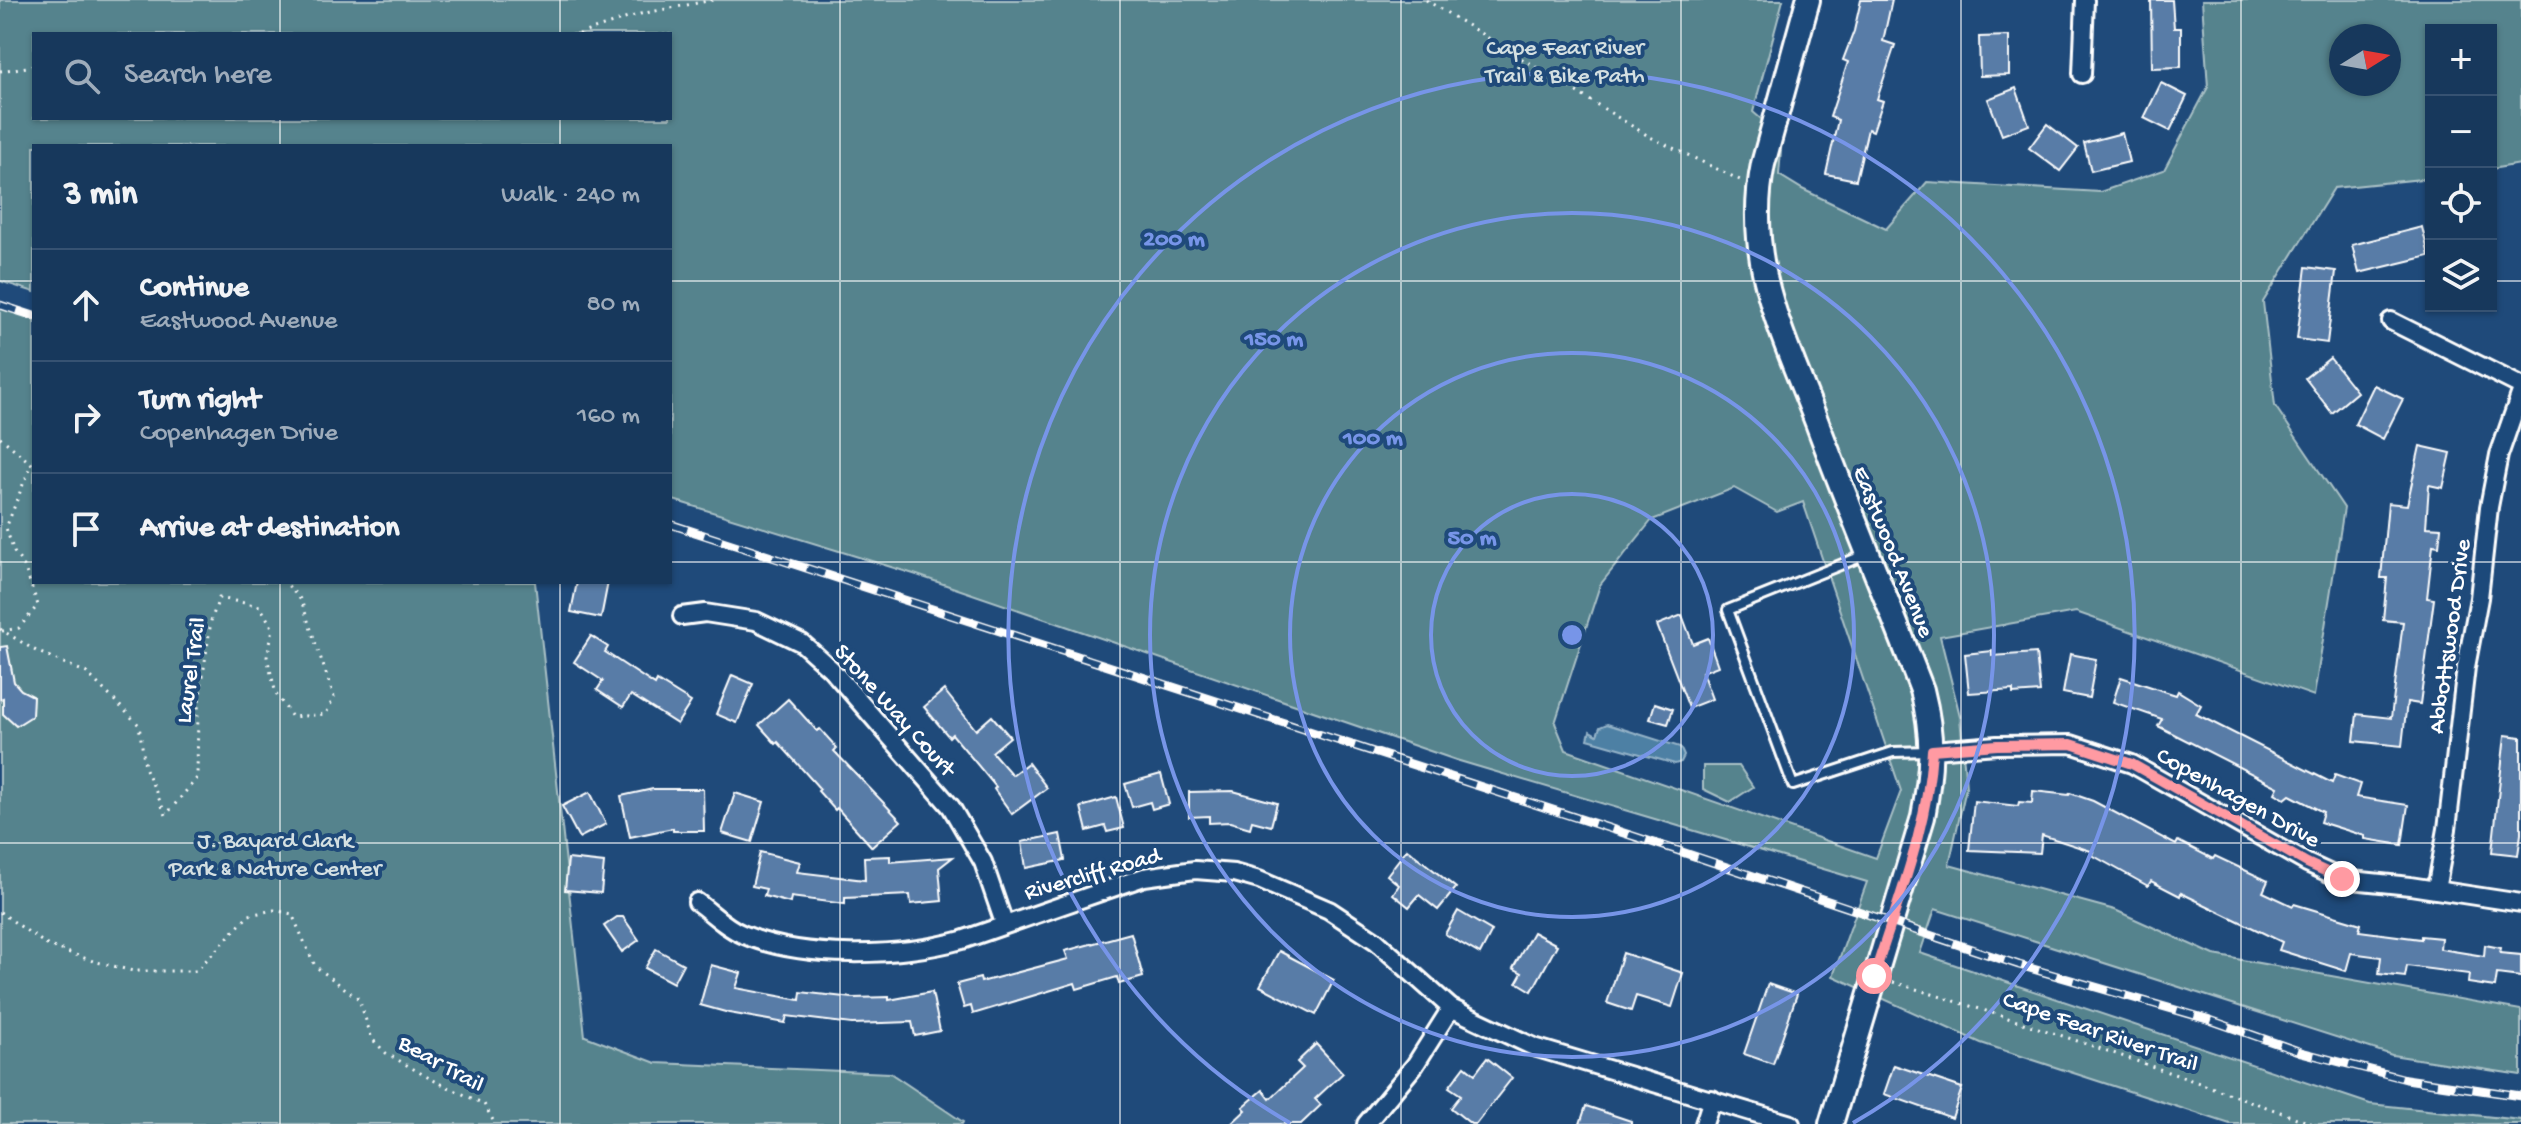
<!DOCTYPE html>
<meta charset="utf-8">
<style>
:root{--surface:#17385c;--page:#244365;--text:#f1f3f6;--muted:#9eacbb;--line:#365272}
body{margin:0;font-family:"Gochi Hand",sans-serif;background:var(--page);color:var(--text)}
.controls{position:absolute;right:24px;top:24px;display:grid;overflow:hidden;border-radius:0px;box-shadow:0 2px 6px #0004}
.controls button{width:72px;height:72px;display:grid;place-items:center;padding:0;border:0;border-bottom:2px solid var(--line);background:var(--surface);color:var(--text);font:40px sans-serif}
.compass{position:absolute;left:2329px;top:24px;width:72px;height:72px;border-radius:50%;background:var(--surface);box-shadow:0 2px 6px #0004;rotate:79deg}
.stop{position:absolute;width:24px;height:24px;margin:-18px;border:6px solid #ff9aa2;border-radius:50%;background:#fff}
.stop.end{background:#ff9aa2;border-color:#fff;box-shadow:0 2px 8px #0008}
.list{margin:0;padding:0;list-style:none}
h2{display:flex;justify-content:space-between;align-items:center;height:104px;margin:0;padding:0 32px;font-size:34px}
h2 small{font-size:26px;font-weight:400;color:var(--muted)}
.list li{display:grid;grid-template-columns:52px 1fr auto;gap:24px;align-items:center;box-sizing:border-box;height:112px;padding:0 32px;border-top:2px solid var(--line)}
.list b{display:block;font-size:30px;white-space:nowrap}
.list p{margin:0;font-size:26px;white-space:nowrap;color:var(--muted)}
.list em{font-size:26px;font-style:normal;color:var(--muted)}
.icon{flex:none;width:44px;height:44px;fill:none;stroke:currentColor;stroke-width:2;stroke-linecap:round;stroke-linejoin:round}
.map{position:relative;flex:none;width:2521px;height:1124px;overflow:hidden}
.search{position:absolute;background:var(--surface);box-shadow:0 2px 6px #0004;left:32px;top:32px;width:640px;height:88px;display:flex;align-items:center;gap:20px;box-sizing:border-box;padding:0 28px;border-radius:0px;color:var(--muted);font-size:30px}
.panel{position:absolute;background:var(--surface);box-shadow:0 2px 6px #0004;left:32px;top:144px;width:640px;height:440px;border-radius:0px}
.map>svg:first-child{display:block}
</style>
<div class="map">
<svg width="2521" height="1124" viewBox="0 0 2521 1124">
<rect width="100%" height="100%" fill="#1f4a7a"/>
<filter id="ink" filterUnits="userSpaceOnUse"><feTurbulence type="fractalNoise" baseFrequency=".0125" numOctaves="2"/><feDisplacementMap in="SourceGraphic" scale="16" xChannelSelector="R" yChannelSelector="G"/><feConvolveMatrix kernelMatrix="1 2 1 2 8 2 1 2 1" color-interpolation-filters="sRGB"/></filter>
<g filter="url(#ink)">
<!-- green -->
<g fill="#55838d" stroke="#aac1c6" stroke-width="2" fill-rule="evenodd">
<path d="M 0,0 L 1783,0 L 1753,112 L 1782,137 L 1779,175 L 1802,189 L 1886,229 L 1927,182 L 2100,192 L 2164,170 L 2208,87 L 2202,0 L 2521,0 L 2521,164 L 2491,169 L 2491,30 L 2431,30 L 2431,178 L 2334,188 L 2263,302 L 2275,406 L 2344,508 L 2314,696 L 2076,612 L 1940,636 L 1960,716 L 1966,788 L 1949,865 L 2115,910 L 2214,955 L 2521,1010 L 2521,1075 L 2392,1055 L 1935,909 L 1920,953 L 2370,1104 L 2521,1120 L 2521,1124 L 2230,1124 L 1981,1043 L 1833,976 L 1867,882 L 1456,760 L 917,575 L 670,499 L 670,146 L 34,146 L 34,292 L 0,281 ZM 34,34 L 670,34 L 670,118 L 34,118 ZM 2341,36 L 2389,36 L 2389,84 L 2341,84 ZM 1734,488 L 1777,512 L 1803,502 L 1901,791 L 1876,858 L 1566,750 L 1555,723 L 1600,585 L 1652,520 Z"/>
<polygon points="0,306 34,317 34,582 535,582 585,1036 656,1063 890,1073 963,1122 962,1124 0,1124"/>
<polygon points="1703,766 1739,766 1753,787 1730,802 1703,789"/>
</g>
<!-- water -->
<polygon fill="#4e80a4" stroke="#95b3c8" stroke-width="2" points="1607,724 1680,747 1684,756 1681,762 1675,764 1588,739 1590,731 1597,735 1600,727"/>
<!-- building -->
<g fill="#587ba7" stroke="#fff" stroke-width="2">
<polygon points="1861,0 1892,0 1883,41 1895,45 1877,99 1883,101 1873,131 1868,129 1856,180 1826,174 1838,120 1830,117 1848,62 1843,60 1854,31"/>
<polygon points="2151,0 2172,0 2174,28 2181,28 2181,67 2152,68"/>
<polygon points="2009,36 2009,75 1980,76 1979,37"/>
<polygon points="2161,83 2187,96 2170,131 2144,118"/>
<polygon points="2016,88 2029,125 2002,135 1988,99"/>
<polygon points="2047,124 2078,148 2060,171 2029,148"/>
<polygon points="2122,133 2129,162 2091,171 2084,143"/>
<polygon points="2422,227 2429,256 2359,273 2352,245"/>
<polygon points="2306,267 2336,271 2327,343 2297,339"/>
<polygon points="2330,358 2357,392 2332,413 2305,378"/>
<polygon points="2374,385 2403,399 2383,439 2355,424"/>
<polygon points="2420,446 2451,453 2443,488 2429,485 2426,527 2441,528 2439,546 2433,545 2427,598 2434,599 2420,704 2407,702 2402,746 2354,741 2357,714 2391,718 2403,622 2383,620 2387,578 2381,578 2388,503 2407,505"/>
<polygon points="577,582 608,582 601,618 571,612"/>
<polygon points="1682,615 1693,644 1708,638 1718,666 1702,672 1712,699 1689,708 1657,625"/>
<polygon points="591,636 608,647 605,652 655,685 657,681 691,702 677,724 631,695 623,707 597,690 603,681 574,662"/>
<polygon points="7,646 14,682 21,690 33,696 32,716 16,726 3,714 3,698 0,699 0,647"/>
<polygon points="1992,651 1992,656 2036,653 2040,692 2013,694 2013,690 1969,693 1965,654"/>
<polygon points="2070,654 2096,659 2089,698 2063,693"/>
<polygon points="732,675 753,684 737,723 716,714"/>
<polygon points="2121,677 2176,695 2178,691 2201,705 2196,714 2332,783 2335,775 2360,784 2356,797 2408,805 2402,845 2365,839 2365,836 2320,822 2323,812 2290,795 2285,799 2275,793 2278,787 2158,726 2162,719 2113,702"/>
<polygon points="944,690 976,730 992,716 1010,737 992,752 1012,775 1028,763 1047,788 1012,814 994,789 996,787 952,734 949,737 924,707"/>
<polygon points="788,699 817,731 820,729 837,748 834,751 901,821 872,847 837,808 835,810 818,791 820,789 778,742 776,744 759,725"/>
<polygon points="1655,703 1673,709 1668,724 1650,719"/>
<polygon points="2505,735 2521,737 2521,834 2518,855 2492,852"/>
<polygon points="1161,774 1169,804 1152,809 1150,802 1132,807 1125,784"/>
<polygon points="653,789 703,789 704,831 673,831 673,828 630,837 621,796"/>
<polygon points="1233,791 1277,803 1271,826 1252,821 1250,828 1230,822 1209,823 1209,816 1189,817 1189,792"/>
<polygon points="2033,791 2069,795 2070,793 2093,801 2176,845 2178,841 2213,859 2215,856 2268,881 2263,892 2293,906 2294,904 2361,924 2359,931 2421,939 2421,936 2441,938 2440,949 2484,956 2485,945 2501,948 2500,953 2521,955 2521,977 2497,974 2495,987 2468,983 2469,974 2407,966 2405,977 2379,974 2381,957 2351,953 2346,971 2279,950 2282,942 2181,893 2180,896 2151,881 2148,886 2092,855 2094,852 2042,835 2040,853 1969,850 1974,801 2018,806 2019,802 2032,803"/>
<polygon points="590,792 606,824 579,838 562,806"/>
<polygon points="735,793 764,802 752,842 722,833"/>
<polygon points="1116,797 1124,828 1107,832 1105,826 1087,831 1081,807"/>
<polygon points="1060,834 1065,860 1026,868 1022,842"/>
<polygon points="1407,849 1456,888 1438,910 1419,895 1409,907 1393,894 1399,885 1387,875"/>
<polygon points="760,852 800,862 797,872 865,880 864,857 890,856 890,862 953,857 939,868 942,901 911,904 910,895 845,898 845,904 791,897 790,903 764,896 766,889 752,886"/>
<polygon points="568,859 604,863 601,893 565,890"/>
<polygon points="1458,911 1492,931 1480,954 1445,934"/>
<polygon points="617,917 623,917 639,940 622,952 604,926"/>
<polygon points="1533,932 1557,945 1532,991 1517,982 1522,973 1513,968"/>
<polygon points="1131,933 1143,977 1119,984 1117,977 1077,989 1075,983 973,1014 971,1006 964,1008 957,984 980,978 981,982 1068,959 1065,951"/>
<polygon points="656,949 683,964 673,983 645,968"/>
<polygon points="1279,951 1334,980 1316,1015 1260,986"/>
<polygon points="1623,953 1683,973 1672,1007 1636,996 1631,1011 1607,1003"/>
<polygon points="711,965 741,973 736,988 800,1000 801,992 853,998 889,997 889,1000 932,992 940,1031 915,1036 912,1022 852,1024 787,1016 785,1023 729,1013 700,1005"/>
<polygon points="1768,984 1797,994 1773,1064 1744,1054"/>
<polygon points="1316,1044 1343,1073 1315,1099 1321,1105 1301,1124 1231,1124 1246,1110 1243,1107 1263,1090 1270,1099 1303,1068 1297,1062"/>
<polygon points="1487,1058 1512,1078 1476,1124 1471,1124 1451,1108 1461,1095 1449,1087 1465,1066 1475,1074"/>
<polygon points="1894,1065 1962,1088 1952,1118 1884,1094"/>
<polygon points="1586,1106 1631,1121 1631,1124 1580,1124"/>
</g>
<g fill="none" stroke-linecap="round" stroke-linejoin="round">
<defs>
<polyline id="lane" points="1865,555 1728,610 1793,785 1893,752 1928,751"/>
<g id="street">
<polyline points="2082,74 2085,0"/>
<polyline points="2391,321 2521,386"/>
<polyline points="682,616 705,613 756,621 802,643 831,669 951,807 983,862 1004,923"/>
<polyline points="1932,750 1997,745 2071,744 2132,764 2307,863 2342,879 2410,886 2521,903"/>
<polyline points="2436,890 2447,829 2466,667 2479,598 2489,507 2499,455 2521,392"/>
<path d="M 697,902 C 712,913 725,927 742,934 C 802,960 900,957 962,940 L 1144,877 L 1195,870 L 1234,873 L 1259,880 L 1329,910 L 1376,941 L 1451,1008 L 1534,1047 L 1791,1124"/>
<polyline points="1366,1124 1415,1065 1451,1008"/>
<polyline points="1704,1124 1712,1099"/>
</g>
<path id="secondary" d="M 1808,0 L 1763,164 C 1743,262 1785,338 1819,428 C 1852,516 1888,602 1922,690 C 1934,737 1932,770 1923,817 L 1831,1124"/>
</defs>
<!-- lane casing -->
<use href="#lane" stroke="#fff" stroke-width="14"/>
<!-- street casing -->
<use href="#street" stroke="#fff" stroke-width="22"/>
<!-- secondary casing -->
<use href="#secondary" stroke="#fff" stroke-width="28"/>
<!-- path -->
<g stroke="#fff" stroke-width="3" stroke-dasharray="2 6" stroke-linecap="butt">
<polyline points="1426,0 1650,137 1740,180"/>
<polyline points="579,34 640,14 713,0"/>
<polyline points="0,71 34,66"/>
<polyline points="0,437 34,466"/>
<polyline points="0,629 36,651 87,673 139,725 145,767 166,815 197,778 198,709 211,621 219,598 260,606 273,629 267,657 276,694 292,717 326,714 334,697 301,600 285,582"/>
<polyline points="2,631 19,628 38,605 24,566 14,552 6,528 31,464"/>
<polyline points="0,912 47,945 93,961 133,971 196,971 249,915 274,910 292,914 315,966 359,999 372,1039 386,1053 431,1079 484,1104 495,1124"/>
<path d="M 1893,982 C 2035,1025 2174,1073 2313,1124"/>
</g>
<!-- lane -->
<use href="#lane" stroke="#1f4a7a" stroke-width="8"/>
<!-- street -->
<use href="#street" stroke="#1f4a7a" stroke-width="16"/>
<!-- secondary -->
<use href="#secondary" stroke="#1f4a7a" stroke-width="22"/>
<defs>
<g id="rail">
<polyline points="0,305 34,316"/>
<polyline points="670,524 1673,849 2019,965 2207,1019 2301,1052 2406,1079 2521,1096"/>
</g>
</defs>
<!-- rail casing -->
<use href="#rail" stroke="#fff" stroke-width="9"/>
<!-- rail -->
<use href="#rail" stroke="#1f4a7a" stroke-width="6" stroke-dasharray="18" stroke-linecap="butt"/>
</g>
</g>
<g fill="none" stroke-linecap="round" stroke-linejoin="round" filter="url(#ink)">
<!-- route -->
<path stroke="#ff9aa2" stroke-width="10" d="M 1874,976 C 1897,902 1928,828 1932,750 L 1997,745 L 2071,744 L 2132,764 L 2307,863 L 2342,879"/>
</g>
<!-- grid -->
<path fill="none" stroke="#fff" stroke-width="2" stroke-opacity="0.55" d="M 280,0 L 280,34M 560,0 L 560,34M 840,0 L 840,1124M 1120,0 L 1120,1124M 1401,0 L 1401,1124M 1681,0 L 1681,1124M 1961,0 L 1961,1124M 2241,0 L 2241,1124M 280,118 L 280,146M 560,118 L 560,146M 0,281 L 34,281M 670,281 L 2431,281M 2491,281 L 2521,281M 0,562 L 34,562M 670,562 L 2521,562M 280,582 L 280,1124M 560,582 L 560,1124M 0,843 L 2521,843"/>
<!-- distance rings -->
<g fill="none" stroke="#7795e8" stroke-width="4">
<circle cx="1572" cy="635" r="141"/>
<circle cx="1572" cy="635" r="282"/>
<circle cx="1572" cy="635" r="422"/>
<path d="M1290 1123A563 563 0 1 1 1853 1123"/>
</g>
<g text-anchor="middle" stroke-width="8" stroke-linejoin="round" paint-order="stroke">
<!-- park labels -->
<g font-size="24" fill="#d4e0e2" stroke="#1f4a7a">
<text x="1565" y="54">Cape Fear River<tspan x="1565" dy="28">Trail &amp; Bike Path</tspan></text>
<text x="275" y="847">J. Bayard Clark<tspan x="275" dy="28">Park &amp; Nature Center</tspan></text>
</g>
<!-- street labels -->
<g font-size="24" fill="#fff" stroke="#1f4a7a">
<text transform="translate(1895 551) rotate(68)" y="8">Eastwood Avenue</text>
<text transform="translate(2448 636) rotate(-82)" y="8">Abbottswood Drive</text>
<text transform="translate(189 670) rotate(-82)" y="8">Laurel Trail</text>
<text transform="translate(896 709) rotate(48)" y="8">Stone Way Court</text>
<text transform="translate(2239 796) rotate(29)" y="8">Copenhagen Drive</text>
<text transform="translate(1092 872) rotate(-16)" y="8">Rivercliff Road</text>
<text transform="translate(2101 1030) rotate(19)" y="8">Cape Fear River Trail</text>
<text transform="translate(442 1062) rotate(29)" y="8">Bear Trail</text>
</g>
</g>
<circle cx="1572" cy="635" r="12" fill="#7795e8" stroke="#1f4a7a" stroke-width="4"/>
<g font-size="24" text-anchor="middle" font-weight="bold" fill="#7795e8" stroke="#1f4a7a" stroke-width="8" stroke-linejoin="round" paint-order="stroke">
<text x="1174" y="245">200 m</text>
<text x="1274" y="345">150 m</text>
<text x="1373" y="444">100 m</text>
<text x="1472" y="544">50 m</text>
</g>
</svg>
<div class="controls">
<button>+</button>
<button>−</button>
<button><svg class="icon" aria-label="locate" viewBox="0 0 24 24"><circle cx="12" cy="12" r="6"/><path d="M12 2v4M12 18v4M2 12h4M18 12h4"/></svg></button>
<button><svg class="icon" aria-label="layers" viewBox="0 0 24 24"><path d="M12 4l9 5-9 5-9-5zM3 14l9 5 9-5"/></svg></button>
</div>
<svg class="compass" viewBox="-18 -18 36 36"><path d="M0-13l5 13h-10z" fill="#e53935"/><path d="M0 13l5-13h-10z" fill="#9eacbb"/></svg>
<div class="stop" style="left:1874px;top:976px"></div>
<div class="stop end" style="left:2342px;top:879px"></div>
<div class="search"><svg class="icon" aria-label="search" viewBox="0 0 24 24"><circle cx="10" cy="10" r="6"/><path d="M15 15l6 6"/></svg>Search here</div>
<section class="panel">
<h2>3 min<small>Walk · 240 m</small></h2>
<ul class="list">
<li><svg class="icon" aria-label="ahead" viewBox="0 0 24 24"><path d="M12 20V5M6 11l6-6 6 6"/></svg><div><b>Continue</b><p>Eastwood Avenue</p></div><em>80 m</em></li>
<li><svg class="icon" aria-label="right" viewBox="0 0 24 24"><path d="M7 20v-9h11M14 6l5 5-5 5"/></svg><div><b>Turn right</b><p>Copenhagen Drive</p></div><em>160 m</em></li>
<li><svg class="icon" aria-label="arrive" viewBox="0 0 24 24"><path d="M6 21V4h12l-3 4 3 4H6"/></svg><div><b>Arrive at destination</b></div></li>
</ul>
</section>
</div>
